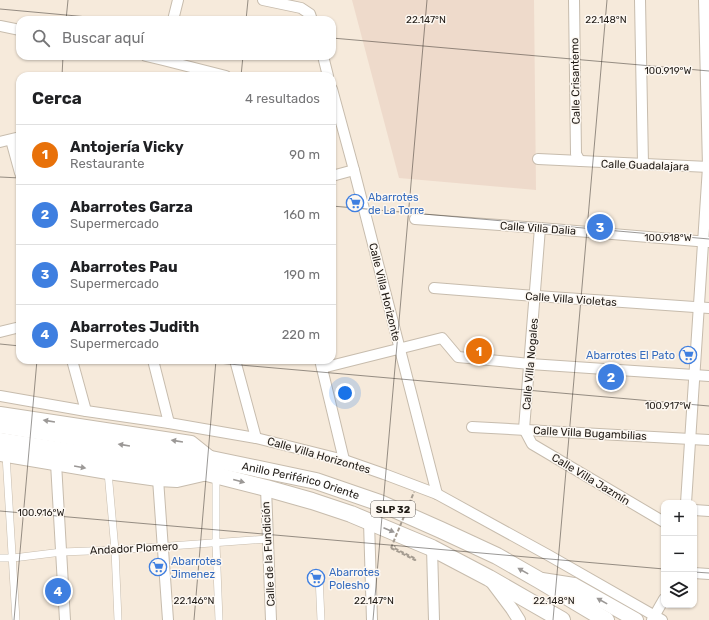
<!DOCTYPE html>
<html lang="es">
<meta charset="utf-8">
<style>
:root{--surface:#fff;--page:#f6f6f6;--text:#202124;--muted:#757577;--line:#e0e0e0;--accent:#117222}
body{margin:0;font-family:Rubik,sans-serif;background:var(--page);color:var(--text)}
.controls{position:absolute;right:12px;bottom:12px;display:grid;overflow:hidden;border-radius:8px;box-shadow:0 1px 3px #0004}
.controls button{width:36px;height:36px;display:grid;place-items:center;padding:0;border:0;border-bottom:1px solid var(--line);background:var(--surface);color:var(--text);font:20px sans-serif}
.you{position:absolute;left:345px;top:393px;width:14px;height:14px;margin:-10px;border:3px solid #fff;border-radius:50%;background:#1a73e8;box-shadow:0 0 0 6px #1a73e833}
.badge{display:grid;place-items:center;width:26px;height:26px;border-radius:50%;background:var(--accent);color:#fff;font-size:13px;font-weight:700}
.pin{position:absolute;translate:-50% -50%;border:2px solid #fff;box-shadow:0 1px 4px #0006}
.list{margin:0;padding:0;list-style:none}
h2{display:flex;justify-content:space-between;align-items:center;height:52px;margin:0;padding:0 16px;font-size:17px}
h2 small{font-size:13px;font-weight:400;color:var(--muted)}
.list li{display:grid;grid-template-columns:26px 1fr auto;gap:12px;align-items:center;box-sizing:border-box;height:60px;padding:0 16px;border-top:1px solid var(--line)}
.list b{display:block;font-size:15px;white-space:nowrap}
.list p{margin:0;font-size:13px;white-space:nowrap;color:var(--muted)}
.list em{font-size:13px;font-style:normal;color:var(--muted)}
.icon{flex:none;width:22px;height:22px;fill:none;stroke:currentColor;stroke-width:2;stroke-linecap:round;stroke-linejoin:round}
.map{position:relative;flex:none;width:709px;height:620px;overflow:hidden}
.search{position:absolute;background:var(--surface);box-shadow:0 1px 3px #0004;left:16px;top:16px;width:320px;height:44px;display:flex;align-items:center;gap:10px;box-sizing:border-box;padding:0 14px;border-radius:12px;color:var(--muted);font-size:15px}
.panel{position:absolute;background:var(--surface);box-shadow:0 1px 3px #0004;left:16px;top:72px;width:320px;height:292px;border-radius:12px}
.map>svg:first-child{display:block}
</style>
<div class="map">
<svg width="709" height="620" viewBox="0 0 709 620">
<rect width="100%" height="100%" fill="#f6eadb"/>
<!-- education -->
<polygon fill="#eedacb" points="352,0 534,0 536,190 399,178"/>
<g fill="none" stroke-linecap="round" stroke-linejoin="round">
<defs>
<g id="pedestrian">
<polyline points="6,455 16,620"/>
<polyline points="108,472 115,550 118,620"/>
<polyline points="216,475 216,544 219,620"/>
<polyline points="0,558 13,558 62,552 115,550 268,539"/>
<polyline points="319,576 321,620"/>
</g>
<g id="minor">
<polyline points="263,0 301,8 310,14 312,20"/>
<polyline points="574,0 576,154 580,161"/>
<polyline points="640,0 643,164"/>
<polyline points="173,20 178,0"/>
<polyline points="0,26 20,30"/>
<polyline points="146,56 163,60 226,76"/>
<polyline points="323,56 328,76"/>
<polyline points="332,89 354,170 437,494"/>
<polyline points="11,140 20,173"/>
<polyline points="0,142 20,137"/>
<polyline points="538,159 709,167"/>
<polyline points="332,176 354,170"/>
<polyline points="415,219 540,228 709,242"/>
<polyline points="434,288 522,295 709,308"/>
<polyline points="0,332 20,327"/>
<polyline points="72,360 86,411"/>
<polyline points="153,360 169,423"/>
<polyline points="235,360 256,438"/>
<polyline points="320,360 344,460"/>
<polyline points="322,368 442,338 458,357 530,364 709,376"/>
<polyline points="0,396 86,411 169,423 256,438 344,460 384,474 437,494 548,555 662,620"/>
<polyline points="472,427 709,440"/>
<polyline points="524,429 540,228"/>
<polyline points="524,429 532,444 664,522"/>
<polyline points="56,463 65,620"/>
<polyline points="158,479 168,620"/>
<polyline points="266,488 271,620"/>
<polyline points="686,503 708,167 704,0"/>
<polyline points="694,510 709,511"/>
<polyline points="369,522 372,620"/>
<polyline points="432,548 434,620"/>
<polyline points="694,573 709,574"/>
<polyline points="652,620 664,599"/>
</g>
<polyline id="tertiary" points="491,581 512,609 519,620"/>
<g id="secondary">
<polyline points="0,414 191,443 211,459"/>
<polyline points="0,454 108,472 158,479 177,480 203,474"/>
<polyline points="542,580 574,585 636,620"/>
</g>
<g id="trunk">
<path id="s1" d="M 0,425 L 211,459 L 316,481 L 380,503 L 441,530 L 497,556 L 539,580 L 606,620"/>
<polyline points="0,441 207,473 266,488 312,501 351,514 432,548 489,578 562,620"/>
</g>
</defs>
<!-- pedestrian casing -->
<use href="#pedestrian" stroke="#c7bcad" stroke-width="8"/>
<!-- minor casing -->
<use href="#minor" stroke="#c7bcad" stroke-width="12"/>
<!-- tertiary casing -->
<use href="#tertiary" stroke="#c7bcad" stroke-width="14"/>
<!-- secondary casing -->
<use href="#secondary" stroke="#c7bcad" stroke-width="16"/>
<!-- trunk casing -->
<use href="#trunk" stroke="#c7bcad" stroke-width="18"/>
<!-- path -->
<polyline stroke="#a59c91" stroke-width="2" stroke-dasharray="4 2" stroke-linecap="butt" points="391,548 415,560 416,559 394,548 395,546"/>
<!-- pedestrian -->
<use href="#pedestrian" stroke="#fff" stroke-width="7"/>
<!-- minor -->
<use href="#minor" stroke="#fff" stroke-width="10"/>
<!-- tertiary -->
<use href="#tertiary" stroke="#fff" stroke-width="12"/>
<!-- secondary -->
<use href="#secondary" stroke="#fff" stroke-width="14"/>
<!-- trunk -->
<use href="#trunk" stroke="#fff" stroke-width="16"/>
<!-- path-bridge -->
<polyline stroke="#a59c91" stroke-width="2" stroke-dasharray="4 2" stroke-linecap="butt" points="391,548 414,492"/>
</g>
<!-- one-way arrows -->
<defs><path id="oneway-solid" d="M-6-.8H1V-3.2L6.5 0L1 3.2V.8H-6Z"/></defs>
<g fill="#9b9896">
<use href="#oneway-solid" transform="translate(49 421) rotate(-171)"/>
<use href="#oneway-solid" transform="translate(177 441) rotate(-171)"/>
<use href="#oneway-solid" transform="translate(124 445) rotate(-171)"/>
<use href="#oneway-solid" transform="translate(80 467) rotate(10)"/>
<use href="#oneway-solid" transform="translate(239 481) rotate(15)"/>
<use href="#oneway-solid" transform="translate(389 530) rotate(23)"/>
<use href="#oneway-solid" transform="translate(523 571) rotate(-151)"/>
<use href="#oneway-solid" transform="translate(602 601) rotate(-151)"/>
</g>
<!-- ticks -->
<path fill="none" stroke="#201b16" stroke-width="1" stroke-opacity="0.45" d="M 0,9 L 121,20M 66,20 L 68,0M 246,20 L 248,0M 332,38 L 709,71M 62,76 L 63,56M 241,76 L 243,56M 0,177 L 20,178M 332,206 L 709,239M 0,344 L 20,346M 183,360 L 709,406M 0,511 L 664,569M 694,572 L 709,573M 14,620 L 37,360M 194,620 L 216,360M 373,620 L 427,0M 553,620 L 607,0"/>
<!-- icons -->
<defs>
<symbol id="supermarket-ring" viewBox="-11 -11 22 22"><circle r="9.5" fill="#fdf8f2" stroke="#3f7fe0" stroke-width="1.5"/><path d="M-6-5.5h2.5l.6 2H6L4.5 2H-2.5L-4.4-4H-6ZM-1.5 3.2a1.3 1.3 0 1 0 .1 0ZM3 3.2a1.3 1.3 0 1 0 .1 0Z" fill="#3f7fe0"/></symbol>
</defs>
<g fill-rule="evenodd">
<use href="#supermarket-ring" x="345" y="193" width="20" height="20"/>
<use href="#supermarket-ring" x="678" y="345" width="20" height="20"/>
<use href="#supermarket-ring" x="148" y="557" width="20" height="20"/>
<use href="#supermarket-ring" x="306" y="568" width="20" height="20"/>
</g>
<g text-anchor="middle" stroke-width="3" stroke-linejoin="round" paint-order="stroke">
<!-- shield labels -->
<rect fill="#fdf8f2" stroke="#625d58" stroke-width="1" x="371" y="501" width="44" height="16" rx="3"/>
<g font-size="10" font-weight="bold" fill="#201b16">
<text x="393" y="513">SLP 32</text>
</g>
<!-- street labels -->
<g font-size="11" fill="#201b16" stroke="#fdf8f2">
<text transform="translate(575 81) rotate(-91)" y="4">Calle Crisantemo</text>
<text transform="translate(645 165) rotate(2)" y="4">Calle Guadalajara</text>
<text transform="translate(538 228) rotate(4)" y="4">Calle Villa Dalia</text>
<text transform="translate(385 292) rotate(76)" y="4">Calle Villa Horizonte</text>
<text transform="translate(571 299) rotate(4)" y="4">Calle Villa Violetas</text>
<text transform="translate(530 364) rotate(-85)" y="4">Calle Villa Nogales</text>
<text transform="translate(590 433) rotate(3)" y="4">Calle Villa Bugambilias</text>
<text transform="translate(319 455) rotate(16)" y="4">Calle Villa Horizontes</text>
<text transform="translate(591 479) rotate(31)" y="4">Calle Villa Jazmín</text>
<text dy="4" stroke="none"><textPath href="#s1" startOffset="306">Anillo Periférico Oriente</textPath></text>
<text transform="translate(134 548) rotate(-3)" y="4">Andador Plomero</text>
<text transform="translate(268 554) rotate(-93)" y="4">Calle de la Fundición</text>
</g>
<!-- shop labels -->
<g font-size="11" fill="#366cbe" stroke="#fdf8f2" text-anchor="start">
<text x="368" y="201">Abarrotes<tspan x="368" dy="13">de La Torre</tspan></text>
<text x="675" y="359" text-anchor="end">Abarrotes El Pato</text>
<text x="171" y="565">Abarrotes<tspan x="171" dy="13">Jimenez</tspan></text>
<text x="329" y="576">Abarrotes<tspan x="329" dy="13">Polesho</tspan></text>
</g>
</g>
<g font-size="10" text-anchor="middle" fill="#201b16" stroke="#fdf8f2" stroke-width="3" stroke-linejoin="round" paint-order="stroke">
<text x="426" y="23">22.147°N</text>
<text x="606" y="23">22.148°N</text>
<text x="668" y="74">100.919°W</text>
<text x="668" y="241">100.918°W</text>
<text x="668" y="409">100.917°W</text>
<text x="41" y="516">100.916°W</text>
<text x="194" y="604">22.146°N</text>
<text x="374" y="604">22.147°N</text>
<text x="554" y="604">22.148°N</text>
</g>
</svg>
<div class="controls">
<button>+</button>
<button>−</button>
<button><svg class="icon" aria-label="layers" viewBox="0 0 24 24"><path d="M12 4l9 5-9 5-9-5zM3 14l9 5 9-5"/></svg></button>
</div>
<div class="you"></div>
<div class="pin badge" style="left:479px;top:351px;background:#e8710a">1</div>
<div class="pin badge" style="left:611px;top:377px;background:#3f7fe0">2</div>
<div class="pin badge" style="left:600px;top:227px;background:#3f7fe0">3</div>
<div class="pin badge" style="left:58px;top:591px;background:#3f7fe0">4</div>
<div class="search"><svg class="icon" aria-label="search" viewBox="0 0 24 24"><circle cx="10" cy="10" r="6"/><path d="M15 15l6 6"/></svg>Buscar aquí</div>
<section class="panel">
<h2>Cerca<small>4 resultados</small></h2>
<ul class="list">
<li><span class="badge" style="background:#e8710a">1</span><div><b>Antojería Vicky</b><p>Restaurante</p></div><em>90 m</em></li>
<li><span class="badge" style="background:#3f7fe0">2</span><div><b>Abarrotes Garza</b><p>Supermercado</p></div><em>160 m</em></li>
<li><span class="badge" style="background:#3f7fe0">3</span><div><b>Abarrotes Pau</b><p>Supermercado</p></div><em>190 m</em></li>
<li><span class="badge" style="background:#3f7fe0">4</span><div><b>Abarrotes Judith</b><p>Supermercado</p></div><em>220 m</em></li>
</ul>
</section>
</div>
